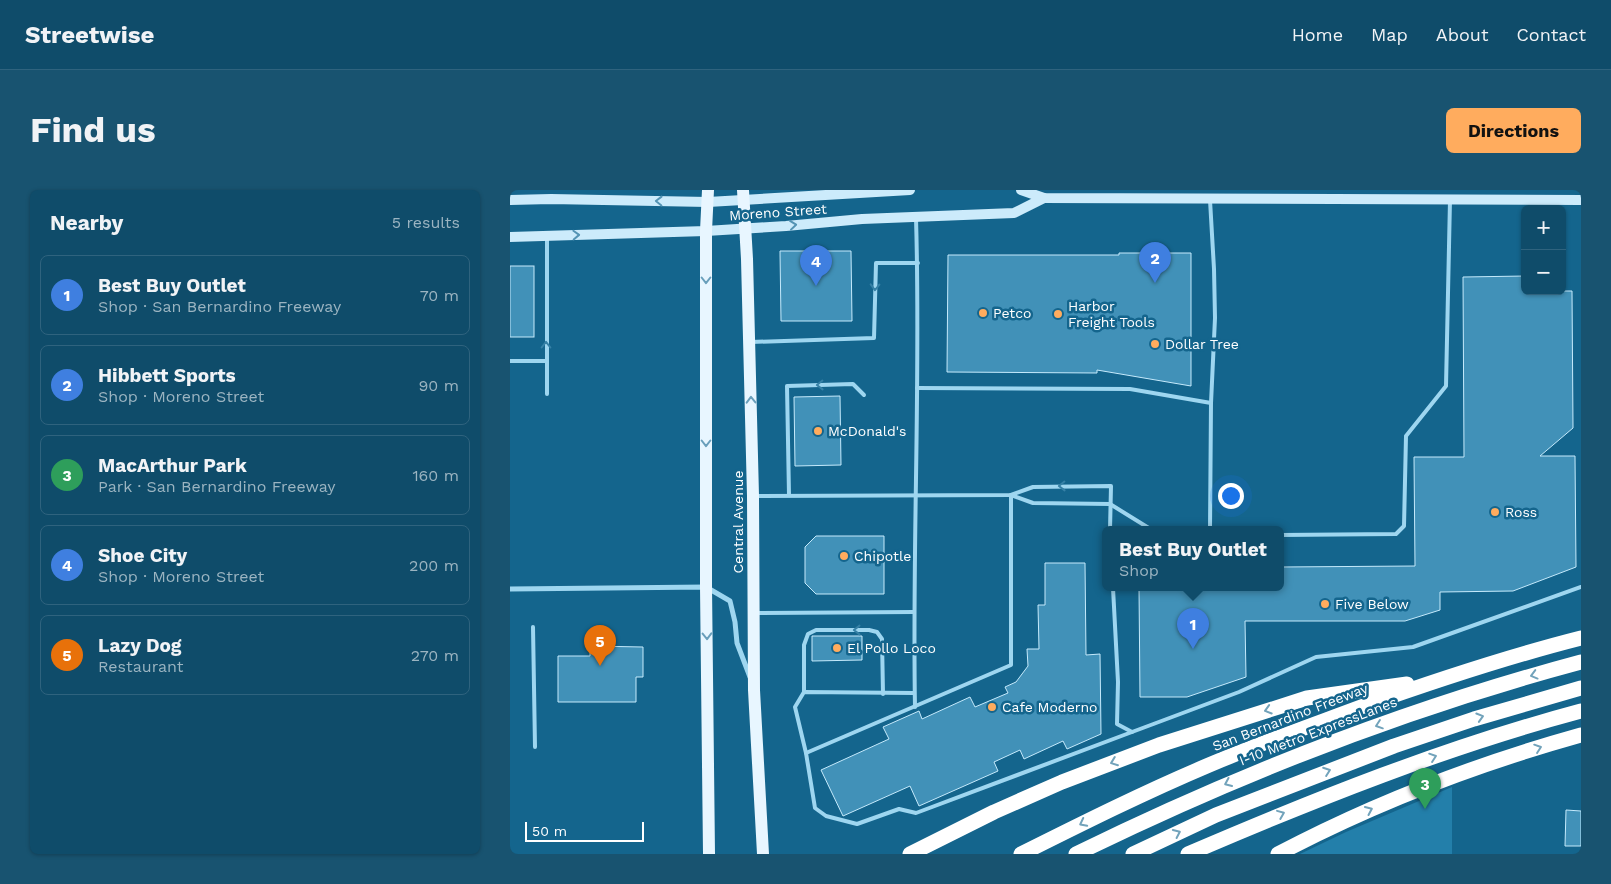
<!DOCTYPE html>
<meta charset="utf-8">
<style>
:root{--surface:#0f4c6a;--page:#185370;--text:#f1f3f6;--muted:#9bb4c1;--line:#2f637e;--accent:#ffac5e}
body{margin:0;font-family:"Work Sans",sans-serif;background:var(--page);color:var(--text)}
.controls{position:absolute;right:15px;top:15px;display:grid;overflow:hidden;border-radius:8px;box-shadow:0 1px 4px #0004}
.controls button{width:45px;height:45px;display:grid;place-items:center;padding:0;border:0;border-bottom:1px solid var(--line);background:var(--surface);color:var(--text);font:25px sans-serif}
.scale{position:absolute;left:15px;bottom:12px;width:119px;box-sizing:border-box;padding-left:5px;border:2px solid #fff;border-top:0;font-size:14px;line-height:18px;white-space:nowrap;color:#fff;-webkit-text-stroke:4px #14658d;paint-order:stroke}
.you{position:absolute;left:720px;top:305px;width:18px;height:18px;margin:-12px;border:4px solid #fff;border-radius:50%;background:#1a73e8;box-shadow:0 0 0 8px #1a73e833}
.badge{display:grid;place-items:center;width:32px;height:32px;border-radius:50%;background:var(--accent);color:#fff;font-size:16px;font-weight:700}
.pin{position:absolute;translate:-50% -41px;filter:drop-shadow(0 1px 2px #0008)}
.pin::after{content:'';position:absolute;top:26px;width:18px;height:15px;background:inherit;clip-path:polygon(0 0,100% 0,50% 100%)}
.popup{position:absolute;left:592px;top:336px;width:182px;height:65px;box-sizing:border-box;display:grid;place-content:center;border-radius:8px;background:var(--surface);filter:drop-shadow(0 1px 4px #0005);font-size:16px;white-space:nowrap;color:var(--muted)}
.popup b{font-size:19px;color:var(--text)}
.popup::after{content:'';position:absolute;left:50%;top:100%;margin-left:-10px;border:10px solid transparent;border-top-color:var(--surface)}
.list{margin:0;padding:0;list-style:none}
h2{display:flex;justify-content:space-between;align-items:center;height:65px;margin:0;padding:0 20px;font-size:21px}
h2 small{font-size:16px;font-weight:400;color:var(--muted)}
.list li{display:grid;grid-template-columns:32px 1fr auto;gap:15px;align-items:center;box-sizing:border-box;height:80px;margin:0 10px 10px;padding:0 10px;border:1px solid var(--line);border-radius:8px}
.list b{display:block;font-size:19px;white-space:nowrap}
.list p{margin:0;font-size:16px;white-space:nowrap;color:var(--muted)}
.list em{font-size:16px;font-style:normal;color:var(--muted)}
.map{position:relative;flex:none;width:1071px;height:664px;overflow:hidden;border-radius:8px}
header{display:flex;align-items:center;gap:30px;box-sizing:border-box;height:70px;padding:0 25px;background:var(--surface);border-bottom:1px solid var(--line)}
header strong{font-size:24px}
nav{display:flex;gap:28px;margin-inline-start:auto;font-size:18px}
.intro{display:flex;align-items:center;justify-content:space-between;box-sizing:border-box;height:120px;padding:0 30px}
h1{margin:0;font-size:35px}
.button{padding:12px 22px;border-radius:8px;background:var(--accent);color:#111;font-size:18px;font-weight:700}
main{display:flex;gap:30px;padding:0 30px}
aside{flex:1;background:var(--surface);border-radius:8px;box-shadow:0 1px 4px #0004}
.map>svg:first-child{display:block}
</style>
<header>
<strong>Streetwise</strong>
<nav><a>Home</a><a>Map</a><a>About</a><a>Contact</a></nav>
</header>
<div class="intro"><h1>Find us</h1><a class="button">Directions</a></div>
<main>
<aside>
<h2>Nearby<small>5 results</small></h2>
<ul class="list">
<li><span class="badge" style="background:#3f7fe0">1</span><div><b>Best Buy Outlet</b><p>Shop · San Bernardino Freeway</p></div><em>70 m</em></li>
<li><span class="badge" style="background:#3f7fe0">2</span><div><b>Hibbett Sports</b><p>Shop · Moreno Street</p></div><em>90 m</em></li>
<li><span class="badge" style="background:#2e9e5b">3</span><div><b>MacArthur Park</b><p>Park · San Bernardino Freeway</p></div><em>160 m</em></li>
<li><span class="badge" style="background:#3f7fe0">4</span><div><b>Shoe City</b><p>Shop · Moreno Street</p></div><em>200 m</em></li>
<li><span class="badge" style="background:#e8710a">5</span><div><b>Lazy Dog</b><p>Restaurant</p></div><em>270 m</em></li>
</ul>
</aside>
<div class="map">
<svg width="1071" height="664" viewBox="0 0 1071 664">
<rect width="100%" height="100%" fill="#14658d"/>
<!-- green -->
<polygon fill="#237faa" points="942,597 942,664 790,664 836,642"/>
<!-- building -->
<g fill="#4191b8" stroke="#c5eafc">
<polygon points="270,61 341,61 342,131 271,131"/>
<polygon points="609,63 681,63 681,196 587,180 587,183 437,182 438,65 609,65"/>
<rect x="0" y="76" width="24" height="71"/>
<polygon points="1015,86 1015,101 1062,101 1063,238 1030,266 1065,266 1066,377 1003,401 930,402 930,420 895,431 735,431 736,487 677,507 630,507 629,398 770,398 770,377 905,376 904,267 954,267 953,87"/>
<polygon points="330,206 331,275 285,276 284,207"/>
<polygon points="306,346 374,346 374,404 306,404 295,393 295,357"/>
<polygon points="535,373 575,373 576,465 590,464 591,544 557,559 553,551 514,569 510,560 484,572 488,581 409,616 400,596 333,626 311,580 379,549 373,537 409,521 412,529 460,507 465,517 498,503 495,497 506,492 518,476 517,459 529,459 528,415 535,415"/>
<polygon points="302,446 352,446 352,470 302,471"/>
<polygon points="80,456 133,457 133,487 126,487 126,512 48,512 48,466 80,466"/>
<polygon points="1056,620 1071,621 1071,656 1055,656"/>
</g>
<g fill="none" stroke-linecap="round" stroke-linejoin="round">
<!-- lane -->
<g stroke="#9ed6f0" stroke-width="4">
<polyline points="700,10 704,79 705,128 701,213 700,340"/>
<polyline points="37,46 37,204"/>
<polyline points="241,152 364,148 366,73 408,73"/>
<polyline points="0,171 36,171"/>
<polyline points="407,198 620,199 701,213"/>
<polyline points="279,305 277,196 343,194 354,205"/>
<polyline points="501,305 523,313 600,314 642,340"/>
<polyline points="246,306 501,305 523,297 601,296 600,340"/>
<polyline points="770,345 886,344 894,336 896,246 936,196 940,10"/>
<polyline points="603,398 608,492 607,534 622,542 729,502 806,467 903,457 1071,397"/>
<polyline points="245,423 404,422"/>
<polyline points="23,437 25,557"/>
<polyline points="294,502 294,455 298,444 306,440 359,440 367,442 372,449 373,504"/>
<polyline points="404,503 294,502 285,517 296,563 305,618 316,626 347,634 389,619 406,623 622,542"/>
<path d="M 405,517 C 402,354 411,191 406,28"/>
<polyline points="296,563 501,475 501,305"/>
</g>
<!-- street -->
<polyline stroke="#9ed6f0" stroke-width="5" points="0,399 196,397 220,411 225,432 227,453 240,487"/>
<!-- secondary -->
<g stroke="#ccebfb" stroke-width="10">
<polyline points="511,0 534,8 1071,10"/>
<polyline points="0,10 41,9 198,12 400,0"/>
<polyline points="0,47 196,41 276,36 352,29 504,23 534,8"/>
</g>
<!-- primary -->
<g stroke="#e8f6ff" stroke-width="12">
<polyline points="198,0 196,41 196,397 199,664"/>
<polyline points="233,0 237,69 243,306 244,500 253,664"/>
</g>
<!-- highway -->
<g stroke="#fff" stroke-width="15">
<polyline points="400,664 484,622 552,592 649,555 797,508 897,494"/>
<path d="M 511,664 C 573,633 635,602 699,575 C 749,554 800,536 851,517 C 924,491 996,467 1071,448"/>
<path d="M 566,664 C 729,584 895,519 1071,472"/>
<polyline points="623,664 706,625 884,556 964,529 1071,498"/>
<path d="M 678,664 C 806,609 936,557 1071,521"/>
<path d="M 768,664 C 863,614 967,574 1071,545"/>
</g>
</g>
<!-- one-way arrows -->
<defs><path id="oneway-chevron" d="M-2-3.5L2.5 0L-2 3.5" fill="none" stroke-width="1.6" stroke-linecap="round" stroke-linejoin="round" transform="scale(1.25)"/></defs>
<g stroke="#5494b4">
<use href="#oneway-chevron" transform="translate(149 11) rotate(-179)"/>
<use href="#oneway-chevron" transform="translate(283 35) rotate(-6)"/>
<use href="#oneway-chevron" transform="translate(66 45) rotate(-2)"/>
</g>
<g stroke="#699fbb">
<use href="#oneway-chevron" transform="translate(196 90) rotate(90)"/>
<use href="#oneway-chevron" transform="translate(241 210) rotate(-91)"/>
<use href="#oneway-chevron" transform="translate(196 253) rotate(90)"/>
<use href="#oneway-chevron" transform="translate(197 446) rotate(89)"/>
</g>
<g stroke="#3681a6">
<use href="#oneway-chevron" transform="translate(365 97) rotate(91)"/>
<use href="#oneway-chevron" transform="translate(36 155) rotate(-90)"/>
<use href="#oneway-chevron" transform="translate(310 195) rotate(179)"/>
<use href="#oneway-chevron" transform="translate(552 296) rotate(179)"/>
<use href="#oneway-chevron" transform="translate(347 440) rotate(180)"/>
</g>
<g stroke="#72a3bb">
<use href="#oneway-chevron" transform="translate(1024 485) rotate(165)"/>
<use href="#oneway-chevron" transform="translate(758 520) rotate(163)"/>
<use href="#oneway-chevron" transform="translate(970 527) rotate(-17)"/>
<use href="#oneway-chevron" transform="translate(869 535) rotate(161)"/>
<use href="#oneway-chevron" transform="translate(1028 558) rotate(-19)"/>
<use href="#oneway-chevron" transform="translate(923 567) rotate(-19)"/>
<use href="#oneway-chevron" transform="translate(604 572) rotate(159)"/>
<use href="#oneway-chevron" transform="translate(817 581) rotate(-20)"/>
<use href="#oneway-chevron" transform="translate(718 593) rotate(156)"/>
<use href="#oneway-chevron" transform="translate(859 620) rotate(-24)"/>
<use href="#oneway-chevron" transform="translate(771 624) rotate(-22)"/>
<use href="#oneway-chevron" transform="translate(573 633) rotate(153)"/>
<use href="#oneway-chevron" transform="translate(667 643) rotate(-25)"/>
</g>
<!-- markers -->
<g fill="#ffac5e" stroke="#14658d" stroke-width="2">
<circle cx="473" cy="123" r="5"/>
<circle cx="548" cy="124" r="5"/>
<circle cx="645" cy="154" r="5"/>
<circle cx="308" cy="241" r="5"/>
<circle cx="985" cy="322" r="5"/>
<circle cx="334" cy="366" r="5"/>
<circle cx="815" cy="414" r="5"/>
<circle cx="327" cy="458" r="5"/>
<circle cx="482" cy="517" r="5"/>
</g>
<g text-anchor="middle" stroke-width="5" stroke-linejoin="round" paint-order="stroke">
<!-- street labels -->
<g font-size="14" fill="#fff" stroke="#14658d">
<text transform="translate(268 22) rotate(-4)" y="5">Moreno Street</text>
<text transform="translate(228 332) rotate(-90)" y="5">Central Avenue</text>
<text transform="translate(780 527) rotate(-21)" y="5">San Bernardino Freeway</text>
<text transform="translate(808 541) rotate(-21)" y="5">I-10 Metro ExpressLanes</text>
</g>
<!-- poi labels -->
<g font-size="14" fill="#fff" stroke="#14658d" text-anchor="start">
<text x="558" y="121">Harbor<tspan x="558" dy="16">Freight Tools</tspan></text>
<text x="483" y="128">Petco</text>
<text x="655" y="159">Dollar Tree</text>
<text x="318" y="246">McDonald's</text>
<text x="995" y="327">Ross</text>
<text x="344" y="371">Chipotle</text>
<text x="825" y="419">Five Below</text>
<text x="337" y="463">El Pollo Loco</text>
<text x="492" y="522">Cafe Moderno</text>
</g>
</g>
</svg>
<div class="controls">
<button>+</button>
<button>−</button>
</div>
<div class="scale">50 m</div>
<div class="you"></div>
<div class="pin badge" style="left:683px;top:459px;background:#3f7fe0">1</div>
<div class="popup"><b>Best Buy Outlet</b>Shop</div>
<div class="pin badge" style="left:645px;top:93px;background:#3f7fe0">2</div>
<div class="pin badge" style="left:915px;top:619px;background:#2e9e5b">3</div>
<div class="pin badge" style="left:306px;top:96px;background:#3f7fe0">4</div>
<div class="pin badge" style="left:90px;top:476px;background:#e8710a">5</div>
</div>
</main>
